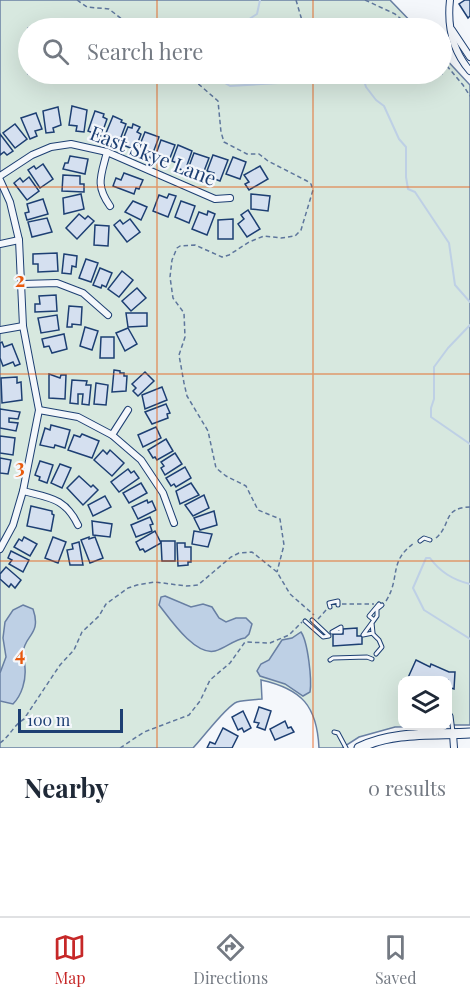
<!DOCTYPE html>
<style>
:root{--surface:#fff;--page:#f6f6f7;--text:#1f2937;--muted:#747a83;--line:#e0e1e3;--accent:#c62828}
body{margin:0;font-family:"Playfair Display",serif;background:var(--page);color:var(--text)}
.controls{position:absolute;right:18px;bottom:18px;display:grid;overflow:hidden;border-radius:12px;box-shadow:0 6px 24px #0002}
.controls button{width:54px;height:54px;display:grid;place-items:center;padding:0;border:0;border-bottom:2px solid var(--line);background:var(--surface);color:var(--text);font:30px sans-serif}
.scale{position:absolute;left:18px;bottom:15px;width:105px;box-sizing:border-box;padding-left:6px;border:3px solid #1d3f73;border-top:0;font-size:16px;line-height:21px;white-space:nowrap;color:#1d3f73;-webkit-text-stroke:4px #f4f7fb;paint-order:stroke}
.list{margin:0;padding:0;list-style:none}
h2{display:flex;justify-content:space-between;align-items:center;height:78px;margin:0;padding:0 24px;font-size:26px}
h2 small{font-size:20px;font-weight:400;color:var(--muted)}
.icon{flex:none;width:33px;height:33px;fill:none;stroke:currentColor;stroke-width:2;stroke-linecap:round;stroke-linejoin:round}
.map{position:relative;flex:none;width:470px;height:748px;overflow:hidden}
.search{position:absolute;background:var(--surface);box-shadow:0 6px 24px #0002;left:18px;right:18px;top:18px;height:66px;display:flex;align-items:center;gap:15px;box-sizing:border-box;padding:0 21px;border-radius:33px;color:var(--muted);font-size:22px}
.sheet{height:168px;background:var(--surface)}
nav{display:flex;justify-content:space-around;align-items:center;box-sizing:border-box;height:84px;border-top:2px solid var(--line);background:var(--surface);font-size:16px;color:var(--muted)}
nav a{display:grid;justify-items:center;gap:3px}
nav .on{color:var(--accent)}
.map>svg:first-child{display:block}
</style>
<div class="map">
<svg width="470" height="748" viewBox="0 0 470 748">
<rect width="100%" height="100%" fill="#f4f7fb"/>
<!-- grass -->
<path fill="#d7e8df" stroke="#687fa3" stroke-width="1.5" d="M 0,0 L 390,0 L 417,28 L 28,28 L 28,74 L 442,74 L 442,55 L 470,85 L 470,725 L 448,725 L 448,680 L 402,680 L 402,726 L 444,726 L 395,727 L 359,737 L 342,748 L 319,748 C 317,706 302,689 261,680 L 262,699 C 254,700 245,700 237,702 C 226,706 203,738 193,748 L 0,748 Z"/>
<!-- water -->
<g fill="#bed0e5" stroke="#687fa3" stroke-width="1.5">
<path d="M 165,596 L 191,607 L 203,604 L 212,607 L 219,618 L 226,622 L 236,618 L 246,618 L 252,624 L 249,634 L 245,638 C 233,640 226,648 215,651 C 195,656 170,619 159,605 L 161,597 Z"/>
<path d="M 23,605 L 33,609 C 42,635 24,635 23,653 C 23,658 25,663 25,668 C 26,680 22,695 13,704 L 0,701 L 0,673 L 6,657 L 3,638 L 5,622 L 13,610 Z"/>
<path d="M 301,632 C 308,642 312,680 310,692 L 303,696 L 285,684 L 260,676 L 257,671 L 261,664 L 269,660 L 282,640 L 292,638 Z"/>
</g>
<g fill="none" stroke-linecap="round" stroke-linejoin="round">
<!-- stream -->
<g stroke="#bed0e5" stroke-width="2">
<polyline points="230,28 243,23 257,14 260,0"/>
<polyline points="216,74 218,79 230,86 278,83 285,74 294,74 307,82 310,74"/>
<polyline points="362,74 366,87 376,100 384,106 399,139 406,147 406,177 408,189 415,192 449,243 455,285 470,302"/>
<polyline points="470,325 448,348 434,367 434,399 431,408 431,417 470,444"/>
<path d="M 470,584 C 453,580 440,572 430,558 L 426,558 L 413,588 L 424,610 L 470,639"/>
</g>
</g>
<!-- building -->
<g fill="#d5e0f0" stroke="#1d3f73" stroke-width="1.5">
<polygon points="465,0 470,0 470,16 468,18 459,4"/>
<polygon points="72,106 87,110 84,132 76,131 77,126 69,125"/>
<polygon points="58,107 61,125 53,128 54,132 46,133 43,111"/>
<polygon points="95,111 104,114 103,117 107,119 101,136 88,131"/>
<polygon points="36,113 42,129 35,131 37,136 30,139 21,118"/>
<polygon points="113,116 122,120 121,122 126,124 118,145 110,142 112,138 106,133"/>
<polygon points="15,124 27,139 15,148 3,133"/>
<polygon points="133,124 140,127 137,132 141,134 135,150 121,144 128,127 132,128"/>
<polygon points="145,132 159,137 151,158 144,155 146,150 139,147"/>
<polygon points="0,134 13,151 7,155 4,152 0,155"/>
<polygon points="161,140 175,145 168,163 155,157"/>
<polygon points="178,145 192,151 185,171 177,168 179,164 172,161"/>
<polygon points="194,153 209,158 201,179 193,176 195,172 188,169"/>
<polygon points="213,155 228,160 220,181 212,178 214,173 207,171"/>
<polygon points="70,156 88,159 85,174 63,169 65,163 68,163"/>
<polygon points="233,157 246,162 240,179 226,174"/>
<polygon points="43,164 53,179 40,188 28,170 34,166 36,169"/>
<polygon points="260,166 268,179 249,190 245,184 249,182 244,175"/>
<polygon points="124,173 143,180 139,189 136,188 134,194 113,186 116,178 121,180"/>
<polygon points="63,175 80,176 80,184 84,184 84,192 62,191"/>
<polygon points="29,177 39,191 27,200 14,183 20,178 23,182"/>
<polygon points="81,194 84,209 64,214 63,198"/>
<polygon points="169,194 176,196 168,217 153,211 159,195 167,198"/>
<polygon points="251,194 270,196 268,211 251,209"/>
<polygon points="43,199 48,214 27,220 25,213 29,212 27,204"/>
<polygon points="133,201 147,207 141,220 125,212"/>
<polygon points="181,201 195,206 189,223 175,217"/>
<polygon points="248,210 260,229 247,237 238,224 244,219 241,215"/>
<polygon points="208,211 215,214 207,235 192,229 199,212 207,215"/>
<polygon points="79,214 85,219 88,216 94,221 77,239 66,228"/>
<polygon points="47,218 52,232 32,237 28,222"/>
<polygon points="130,219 140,232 127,242 114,225 120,220 123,224"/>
<polygon points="233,219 233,239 218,239 218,220"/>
<polygon points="95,225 109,226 108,246 94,245"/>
<polygon points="57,253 58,271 38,272 38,264 33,264 33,254"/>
<polygon points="64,254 77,256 76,267 72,266 71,274 62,273"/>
<polygon points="86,259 98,263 91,282 79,278"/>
<polygon points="100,268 112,273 106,287 102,285 101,288 93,285"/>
<polygon points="122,271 133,280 119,297 108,289"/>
<polygon points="137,288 146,298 131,311 122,301"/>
<polygon points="56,295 57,311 35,312 35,304 40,304 39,296"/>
<polygon points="69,306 82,307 81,325 72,324 72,327 67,327"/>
<polygon points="126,313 147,313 147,326 128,327"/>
<polygon points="57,315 59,330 41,333 38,318"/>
<polygon points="85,327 98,331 92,350 80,346"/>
<polygon points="128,328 137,344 125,351 116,333"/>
<polygon points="64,334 67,349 52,353 49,346 44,347 42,339"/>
<polygon points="101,337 114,337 114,358 100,358"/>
<polygon points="2,342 4,347 12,344 20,364 15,366 13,362 3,366 0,358 0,343"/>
<polygon points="114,370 120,371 120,373 124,373 124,376 127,376 126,391 112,392"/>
<polygon points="145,372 154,381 138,396 133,391 136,388 132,384"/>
<polygon points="49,374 60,378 61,375 66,375 65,399 49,398"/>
<polygon points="17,377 17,383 21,382 22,400 2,403 1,378"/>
<polygon points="72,380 87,381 86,385 91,385 89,405 82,404 83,394 78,394 78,404 70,403"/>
<polygon points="96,383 108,385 106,405 94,404"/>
<polygon points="162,387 167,400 145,409 142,395"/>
<polygon points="166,404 170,413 167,414 168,418 152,424 145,412"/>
<polygon points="0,409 20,412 18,419 9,418 9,422 18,423 16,431 0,428"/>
<polygon points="51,425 70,430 65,448 55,445 54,448 40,445 45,428 50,430"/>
<polygon points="156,427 161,438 143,447 138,435"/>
<polygon points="82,434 99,441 92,458 68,450 74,435 80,437"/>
<polygon points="0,436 15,438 13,455 0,453"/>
<polygon points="166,439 173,451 157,460 155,457 153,458 148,450"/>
<polygon points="103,450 107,454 110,450 124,463 112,476 94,460"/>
<polygon points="175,453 182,464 165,475 161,468 164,466 161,462"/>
<polygon points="0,458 11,460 8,474 0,473"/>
<polygon points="40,461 53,465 47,483 39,480 40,477 35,475"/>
<polygon points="60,464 71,468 62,488 51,483"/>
<polygon points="185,467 191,478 176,487 174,484 171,486 166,478"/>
<polygon points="128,469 131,473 134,471 139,478 119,492 111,482"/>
<polygon points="79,476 91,487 93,485 98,490 83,505 67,488"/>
<polygon points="141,483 147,493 129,503 123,493"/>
<polygon points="191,483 199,495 180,504 176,491"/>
<polygon points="204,495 209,508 193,516 185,505"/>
<polygon points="105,496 111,507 93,516 88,505"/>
<polygon points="147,500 148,503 152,501 156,510 138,519 132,507"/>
<polygon points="31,506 52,511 52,514 54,515 51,531 27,526"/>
<polygon points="214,511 217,525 200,530 194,518"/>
<polygon points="150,517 153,524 150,525 152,531 136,537 131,525"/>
<polygon points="92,521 112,524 110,537 93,535"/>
<polygon points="155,531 161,543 145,552 143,549 140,550 136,542"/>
<polygon points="194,531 212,534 208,547 192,544"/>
<polygon points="24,537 37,544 30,556 14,547 19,539 22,541"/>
<polygon points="53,537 66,542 58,563 45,558"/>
<polygon points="89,537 89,539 95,537 103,558 90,563 81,540"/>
<polygon points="161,541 175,541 175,561 162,561"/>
<polygon points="79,542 83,565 70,565 67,550 73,549 72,544"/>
<polygon points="177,543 185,543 185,547 191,547 191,562 188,562 188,565 178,566"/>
<polygon points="11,551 29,560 23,572 9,564 12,560 8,558"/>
<polygon points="6,567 21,580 15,588 11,584 9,587 0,579 0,574"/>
<polygon points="357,628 357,636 362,636 362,644 333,646 333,634 343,634 343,629"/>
<polygon points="416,660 430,667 431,664 449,672 455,672 454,689 451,688 450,691 448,690 448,680 407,680"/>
<polygon points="259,707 271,711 265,730 257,727 259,723 254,722"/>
<polygon points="243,711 251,728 244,732 242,728 238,730 232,717"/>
<polygon points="285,721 288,728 291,727 294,732 275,740 270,729"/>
<polygon points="223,728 238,736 232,748 207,748 210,742 215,744"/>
</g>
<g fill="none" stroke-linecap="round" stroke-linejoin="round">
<defs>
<g id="lane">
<polyline points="420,541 424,538 430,540"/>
<polyline points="379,604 369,616 374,620 363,635 373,633 372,623 377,616 377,609 382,605"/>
<polyline points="330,607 329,603 338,601 338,605"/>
<polyline points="305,621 323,637 329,636 312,620"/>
<polyline points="332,632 341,627 341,632 333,632"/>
<polyline points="373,634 379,640 382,647 376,654"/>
<polyline points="330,660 333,658 367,657 372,659"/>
<polyline points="448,711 451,716 453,732"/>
<polyline points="334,732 338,733 346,748"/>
</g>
<g id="street">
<path d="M 450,0 C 447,27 452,50 470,71"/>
<polyline points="452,30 470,57"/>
<path d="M 107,152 C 101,176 95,185 110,206"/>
<polyline points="0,176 32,155 51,147 71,144 107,152 215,199 230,198"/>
<polyline points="0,180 10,202 19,240 23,326 39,410 23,491 13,525 0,549"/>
<polyline points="0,244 19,240"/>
<polyline points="22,284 57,283 83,293 108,315"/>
<polyline points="0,330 23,326"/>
<polyline points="39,410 78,417 112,435 141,460 163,493 174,523"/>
<polyline points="112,435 128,410"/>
<path d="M 23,491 C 50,498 65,498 78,525"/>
<polyline points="453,734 454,748"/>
</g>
<path id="secondary" d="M 359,748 C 392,731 434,735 470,733"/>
</defs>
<!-- lane casing -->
<use href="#lane" stroke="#1d3f73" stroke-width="5"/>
<!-- street casing -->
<use href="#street" stroke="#1d3f73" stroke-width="8"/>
<!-- secondary casing -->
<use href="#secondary" stroke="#1d3f73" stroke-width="11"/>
<!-- path -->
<g stroke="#5e769c" stroke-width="1.5" stroke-dasharray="4.5 3" stroke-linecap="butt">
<polyline points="77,0 87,7 109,9 133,28"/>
<polyline points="296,0 303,24 307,28"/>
<polyline points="365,0 395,14 412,28"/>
<polyline points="442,60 463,85 470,96"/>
<polyline points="187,74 218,101 221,132 224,142 247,154 259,154 268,161 307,181 311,184 313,190 301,230 295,236 281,238 264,236 249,242 229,255 222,257 195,245 180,246 177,248 172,260 170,277 173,298 184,313 185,337 179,355 184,383 187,396 208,431 216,468 226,476 246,486 258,510 280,519 284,545 277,572"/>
<path d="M 436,538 C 452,524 442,508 470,507"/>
<path d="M 386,601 C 401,577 388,562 414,543"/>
<polyline points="342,604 374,604"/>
<polyline points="318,619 327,609"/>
<path d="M 0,743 C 10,736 13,726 24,719 L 60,665 L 74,650 L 82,632 L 99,616 L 106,604 L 128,588 L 137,585 L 155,582 L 186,586 L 198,585 L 231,557 L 239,553 L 252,552 L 277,572 L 290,594 L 314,615"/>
<polyline points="120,748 144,732 189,715 200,701 210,680 230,663 245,642 270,643 289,635 302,622"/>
</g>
<!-- lane -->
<use href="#lane" stroke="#f4f7fb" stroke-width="3"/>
<!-- street -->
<use href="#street" stroke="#f4f7fb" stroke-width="6"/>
<!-- secondary -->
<use href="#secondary" stroke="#f4f7fb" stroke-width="9"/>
</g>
<!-- grid -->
<path fill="none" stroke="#e8590c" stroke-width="1.5" stroke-opacity="0.55" d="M 157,0 L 157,28M 313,0 L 313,28M 157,74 L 157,748M 313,74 L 313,748M 0,187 L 470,187M 0,374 L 470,374M 0,561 L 470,561"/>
<g text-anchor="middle" stroke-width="4.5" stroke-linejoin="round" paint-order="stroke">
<!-- street labels -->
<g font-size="20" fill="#1d3f73" stroke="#f4f7fb">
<text transform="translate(153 156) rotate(21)" y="7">East Skye Lane</text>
</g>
</g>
<g font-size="20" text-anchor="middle" font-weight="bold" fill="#e8590c" stroke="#f4f7fb" stroke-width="4.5" stroke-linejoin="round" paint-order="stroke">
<text x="20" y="287">2</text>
<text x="20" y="474">3</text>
<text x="20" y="661">4</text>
</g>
</svg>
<div class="controls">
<button><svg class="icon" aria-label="layers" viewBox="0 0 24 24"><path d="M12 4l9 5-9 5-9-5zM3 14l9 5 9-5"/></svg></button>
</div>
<div class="scale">100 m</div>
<div class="search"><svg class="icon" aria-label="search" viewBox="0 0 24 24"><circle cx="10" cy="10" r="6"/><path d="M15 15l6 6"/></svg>Search here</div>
</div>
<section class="sheet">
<h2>Nearby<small>0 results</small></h2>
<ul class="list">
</ul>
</section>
<nav>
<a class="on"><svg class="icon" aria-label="map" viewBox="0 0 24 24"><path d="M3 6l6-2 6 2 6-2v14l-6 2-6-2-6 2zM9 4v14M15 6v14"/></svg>Map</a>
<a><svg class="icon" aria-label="directions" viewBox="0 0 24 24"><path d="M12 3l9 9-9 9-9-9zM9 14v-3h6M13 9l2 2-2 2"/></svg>Directions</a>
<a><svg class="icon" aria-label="saved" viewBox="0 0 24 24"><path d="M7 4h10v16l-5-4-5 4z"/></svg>Saved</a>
</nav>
